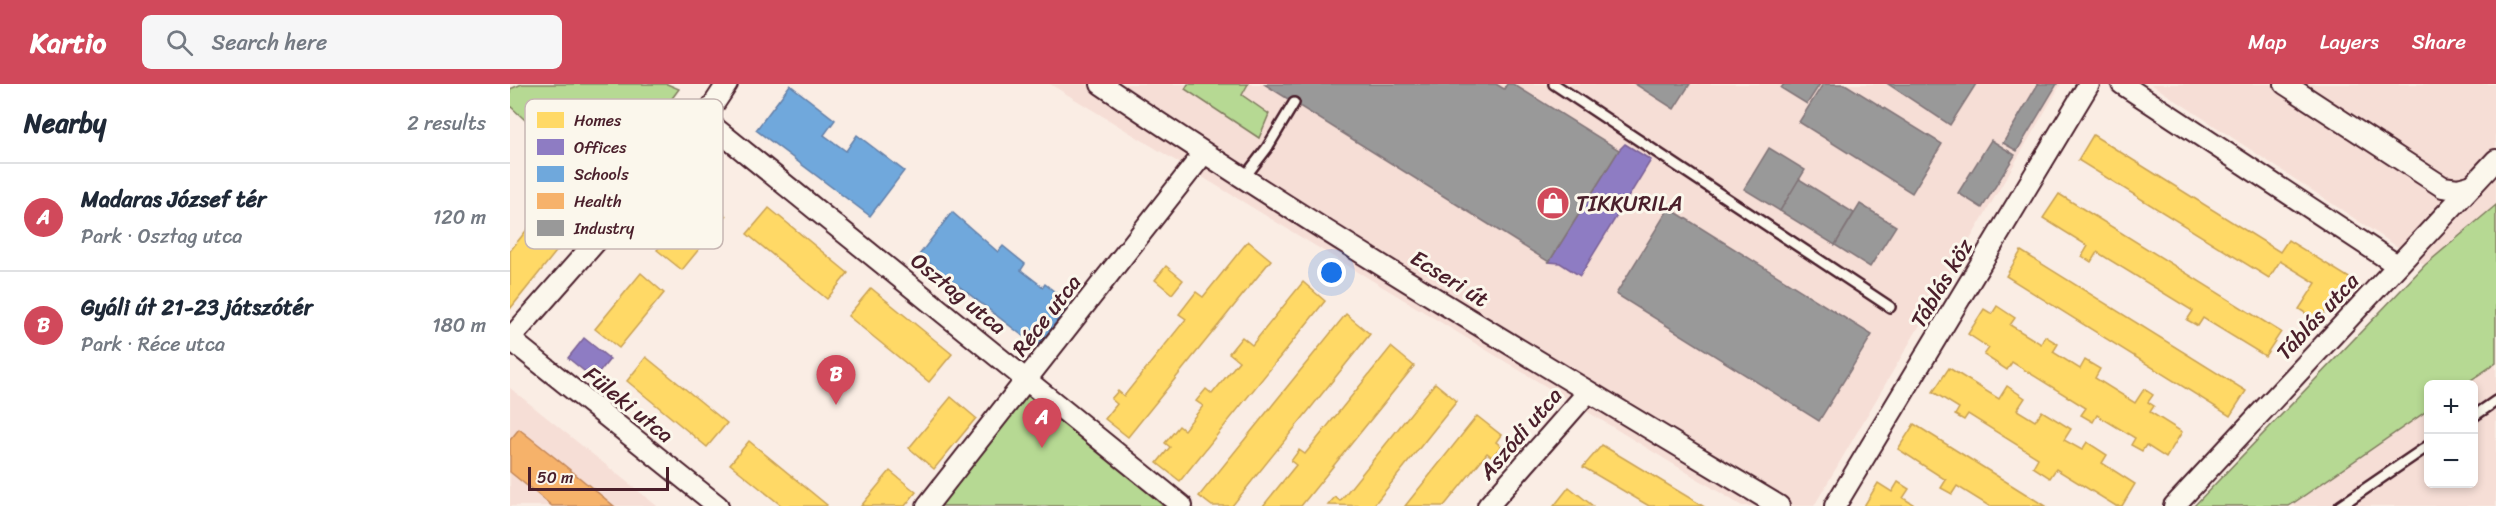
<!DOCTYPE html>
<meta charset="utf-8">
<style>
:root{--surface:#fff;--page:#f6f6f7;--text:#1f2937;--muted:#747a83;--line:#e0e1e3;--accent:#d1495b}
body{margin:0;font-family:Sriracha,sans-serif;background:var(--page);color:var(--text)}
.controls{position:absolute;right:18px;bottom:18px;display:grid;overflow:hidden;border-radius:9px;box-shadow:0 3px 9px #0003}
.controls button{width:54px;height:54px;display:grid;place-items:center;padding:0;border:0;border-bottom:2px solid var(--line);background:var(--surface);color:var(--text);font:30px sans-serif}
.scale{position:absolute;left:18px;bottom:15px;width:141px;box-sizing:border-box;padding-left:6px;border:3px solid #4a1f2b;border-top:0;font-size:16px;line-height:21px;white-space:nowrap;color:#4a1f2b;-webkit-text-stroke:4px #fbf7ec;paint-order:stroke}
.you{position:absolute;left:822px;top:189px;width:21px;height:21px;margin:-15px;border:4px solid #fff;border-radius:50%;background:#1a73e8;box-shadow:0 0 0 9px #1a73e833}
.badge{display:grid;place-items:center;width:39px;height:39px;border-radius:50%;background:var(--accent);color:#fff;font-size:20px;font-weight:700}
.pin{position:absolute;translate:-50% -50px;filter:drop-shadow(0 2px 3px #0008)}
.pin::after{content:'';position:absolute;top:32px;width:21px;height:18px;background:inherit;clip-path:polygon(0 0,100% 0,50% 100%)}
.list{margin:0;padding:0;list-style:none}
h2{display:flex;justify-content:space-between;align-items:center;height:78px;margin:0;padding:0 24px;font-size:26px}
h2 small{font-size:20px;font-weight:400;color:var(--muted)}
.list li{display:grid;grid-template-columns:39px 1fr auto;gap:18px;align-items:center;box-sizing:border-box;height:108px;padding:0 24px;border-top:2px solid var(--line)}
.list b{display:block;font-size:22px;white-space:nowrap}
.list p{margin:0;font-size:20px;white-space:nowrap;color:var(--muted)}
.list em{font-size:20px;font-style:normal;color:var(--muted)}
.icon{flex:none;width:33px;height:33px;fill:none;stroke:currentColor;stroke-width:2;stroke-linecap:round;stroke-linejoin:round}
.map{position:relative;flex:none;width:1986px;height:422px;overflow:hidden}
header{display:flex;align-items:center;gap:36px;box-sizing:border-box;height:84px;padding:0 30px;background:var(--accent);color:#fff}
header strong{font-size:28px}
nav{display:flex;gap:33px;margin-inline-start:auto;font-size:21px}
.search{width:420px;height:54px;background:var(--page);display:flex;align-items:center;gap:15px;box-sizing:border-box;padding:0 21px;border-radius:9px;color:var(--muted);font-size:22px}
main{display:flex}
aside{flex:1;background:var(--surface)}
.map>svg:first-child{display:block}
</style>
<header>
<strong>Kartio</strong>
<div class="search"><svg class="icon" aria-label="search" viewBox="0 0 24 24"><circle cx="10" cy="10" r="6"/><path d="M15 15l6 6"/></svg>Search here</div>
<nav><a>Map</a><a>Layers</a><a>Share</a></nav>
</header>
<main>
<aside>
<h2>Nearby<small>2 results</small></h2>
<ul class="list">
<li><span class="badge">A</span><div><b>Madaras József tér</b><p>Park · Osztag utca</p></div><em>120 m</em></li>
<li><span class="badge">B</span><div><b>Gyáli út 21-23 játszótér</b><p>Park · Réce utca</p></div><em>180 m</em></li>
</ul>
</aside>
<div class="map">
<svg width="1986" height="422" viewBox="0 0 1986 422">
<rect width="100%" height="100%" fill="#faede4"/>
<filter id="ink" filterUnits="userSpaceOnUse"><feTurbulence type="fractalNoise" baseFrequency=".0167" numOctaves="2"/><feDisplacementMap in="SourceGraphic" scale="12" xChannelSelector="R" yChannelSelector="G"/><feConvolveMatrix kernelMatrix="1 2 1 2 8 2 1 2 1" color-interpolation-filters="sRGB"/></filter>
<g filter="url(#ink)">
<!-- built -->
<g fill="#f6ded6">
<polygon points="540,0 1551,0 1304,422 1232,422"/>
<polygon points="1641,0 1986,0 1986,121 1915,181"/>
<polygon points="1986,279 1986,422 1779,422 1918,326 1918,400 1964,400 1964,300 1955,300"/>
<polygon points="0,304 147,422 0,422"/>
</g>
<!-- green -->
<g fill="#b6d993" stroke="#807c5f" stroke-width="1.5">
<polygon points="12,0 157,0 169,5 101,96 44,63 0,22 0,5"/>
<polygon points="678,0 738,0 732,11 759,30 749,54 675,5"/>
<polygon points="1986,121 1986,279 1955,300 1918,300 1918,326 1779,422 1684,422 1915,181"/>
<polygon points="520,306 661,422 429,422"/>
</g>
<!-- homes -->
<g fill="#ffd966" stroke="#c9a154" stroke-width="1.5">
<polygon points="1583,51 1770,168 1778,156 1841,195 1830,214 1825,212 1809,238 1789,225 1806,199 1770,177 1759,194 1568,76"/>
<polygon points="57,95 86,118 0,225 0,167"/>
<polygon points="1549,110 1771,248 1755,272 1693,234 1688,242 1677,236 1683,227 1587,168 1581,178 1572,172 1578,162 1533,134"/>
<polygon points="191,111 216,132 172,186 147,166"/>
<polygon points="259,124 338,189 317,215 237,150"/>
<polygon points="738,157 761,176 618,353 595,335 607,320 601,315 608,307 614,312 676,235 669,230 686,208 693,213"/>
<polygon points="1511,167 1736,307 1720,332 1496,192"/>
<polygon points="656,182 673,196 662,210 645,196"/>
<polygon points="131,189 154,209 109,264 85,245"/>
<polygon points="793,198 815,217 670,397 647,379 660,363 655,359 669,342 674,346 693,322 686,317 696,305 702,310 729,277 719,269 732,253 742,261"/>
<polygon points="361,204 442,270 419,298 338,232"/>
<polygon points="1487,222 1505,234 1500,241 1531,260 1535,252 1548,260 1543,268 1570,285 1575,276 1590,285 1585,294 1625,319 1634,305 1643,311 1638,318 1644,322 1640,328 1672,348 1656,374 1636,361 1632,367 1621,361 1625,354 1587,331 1583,338 1571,331 1576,324 1502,278 1497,286 1474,271 1479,264 1458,250 1474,225 1482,230"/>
<polygon points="836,230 860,250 722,422 702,422 689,412"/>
<polygon points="881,263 904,282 791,422 753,422 786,381 781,377 789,366 795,370"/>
<polygon points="136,273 217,339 197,363 117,297"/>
<polygon points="1439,284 1489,315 1497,302 1515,314 1507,326 1525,337 1532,327 1561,345 1554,356 1572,366 1577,358 1597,371 1592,379 1625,400 1612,422 1606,422 1546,385 1540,394 1523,383 1528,374 1458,330 1454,336 1445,331 1449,324 1423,308"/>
<polygon points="925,299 947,317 863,422 818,421 825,413 830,417"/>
<polygon points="441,313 466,334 424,385 399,364"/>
<polygon points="967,332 991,351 986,358 991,362 982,373 977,369 934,422 895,422"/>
<polygon points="1404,340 1535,422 1479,422 1447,402 1442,410 1431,404 1436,396 1388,365"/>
<polygon points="239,357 317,421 316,422 272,422 220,380"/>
<polygon points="1092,361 1193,422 1139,422 1073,383"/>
<polygon points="380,387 406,408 395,422 351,422"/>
<polygon points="1388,398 1399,405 1393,414 1406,422 1354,422 1368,399 1382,408"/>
<polygon points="1059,403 1083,422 1044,422"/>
</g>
<!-- offices -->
<g fill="#8e7cc3" stroke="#7a6095" stroke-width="1.5">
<polygon points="1115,60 1141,76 1070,192 1050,179 1039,178 1109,66"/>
<polygon points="74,254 100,275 84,295 58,274"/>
</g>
<!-- schools -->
<g fill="#6fa8dc" stroke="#647fa7" stroke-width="1.5">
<polygon points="280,1 325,36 314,51 336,67 347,51 394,87 360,132 246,46"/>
<polygon points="442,128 488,168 493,162 515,180 511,186 533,203 535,200 560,220 527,263 409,171"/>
</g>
<!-- health -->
<polygon fill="#f6b26b" stroke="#c28658" stroke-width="1.5" points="9,345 48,376 104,422 42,422 0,388 0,356"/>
<!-- industry -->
<g fill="#999" stroke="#817478" stroke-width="1.5">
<polygon points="754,0 986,0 994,5 997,0 1003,0 1109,66 1039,178"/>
<polygon points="1125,0 1180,0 1164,25"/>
<polygon points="1274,0 1310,0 1297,20 1271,4"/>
<polygon points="1313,0 1335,0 1432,60 1402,109 1289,38"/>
<polygon points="1378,0 1466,0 1440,41"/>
<polygon points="1528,0 1547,0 1507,67 1493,59"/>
<polygon points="1481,56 1505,71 1472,124 1448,109"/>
<polygon points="1259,64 1295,86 1270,127 1234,105"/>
<polygon points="1289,95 1344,129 1325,161 1270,127"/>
<polygon points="1350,120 1386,142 1360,183 1325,161"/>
<polygon points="1159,124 1362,251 1309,337 1106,210"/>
</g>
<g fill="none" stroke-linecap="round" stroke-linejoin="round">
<defs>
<g id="service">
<polyline points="1044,0 1380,223"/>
<polyline points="734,94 757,64 784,19"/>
<polyline points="1964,332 1986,317"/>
<polyline points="1830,422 1918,362"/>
</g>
<g id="minor">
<path d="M 591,0 C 811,149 1041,285 1269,422"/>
<polyline points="1612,0 1887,181"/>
<polyline points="1775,0 1933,103 1948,105 1963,101"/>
<polyline points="194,35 672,422"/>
<polyline points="0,255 194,35 217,0"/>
<polyline points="0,255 208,422"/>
<polyline points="417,422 694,69"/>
<polyline points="978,422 1078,308"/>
<polyline points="1325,422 1579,0"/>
<polyline points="1664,422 1986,76"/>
</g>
</defs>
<!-- service casing -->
<use href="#service" stroke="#4a1f2b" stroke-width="14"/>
<!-- minor casing -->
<use href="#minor" stroke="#4a1f2b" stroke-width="24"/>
<!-- service -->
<use href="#service" stroke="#fbf7ec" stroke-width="9"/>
<!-- minor -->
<use href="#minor" stroke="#fbf7ec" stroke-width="20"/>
</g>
</g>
<!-- icons -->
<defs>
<symbol id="shop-disc" viewBox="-11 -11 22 22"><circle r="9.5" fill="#d1495b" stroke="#fbf7ec"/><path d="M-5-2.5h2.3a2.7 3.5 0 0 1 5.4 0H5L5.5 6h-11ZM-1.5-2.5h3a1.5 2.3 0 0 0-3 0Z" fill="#fff"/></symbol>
</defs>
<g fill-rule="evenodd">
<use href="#shop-disc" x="1024" y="100" width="38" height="38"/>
</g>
<g text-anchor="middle" stroke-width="6" stroke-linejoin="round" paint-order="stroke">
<!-- poi labels -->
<g font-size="22" fill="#4a1f2b" stroke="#fbf7ec" text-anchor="start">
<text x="1066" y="127">TIKKURILA</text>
</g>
<!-- street labels -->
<g font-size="22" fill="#4a1f2b" stroke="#fbf7ec">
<text transform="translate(940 194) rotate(32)" y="8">Ecseri út</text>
<text transform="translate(1431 199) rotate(-59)" y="8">Táblás köz</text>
<text transform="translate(449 209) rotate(39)" y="8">Osztag utca</text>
<text transform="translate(536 231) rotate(-52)" y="8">Réce utca</text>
<text transform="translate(1807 232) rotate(-47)" y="8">Táblás utca</text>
<text transform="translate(119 320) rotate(39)" y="8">Füleki utca</text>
<text transform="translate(1010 349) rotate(-49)" y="8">Aszódi utca</text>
</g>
</g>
<!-- legend -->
<rect x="15" y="15" width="198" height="150" rx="9" fill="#fbf7ec" stroke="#c6b6b2" stroke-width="1.5"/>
<rect x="27" y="28" width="27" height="16" fill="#ffd966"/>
<rect x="27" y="55" width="27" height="16" fill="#8e7cc3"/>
<rect x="27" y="82" width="27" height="16" fill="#6fa8dc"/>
<rect x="27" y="109" width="27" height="16" fill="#f6b26b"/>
<rect x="27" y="136" width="27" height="16" fill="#999"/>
<g font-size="16" fill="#4a1f2b">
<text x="64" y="42">Homes</text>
<text x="64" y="69">Offices</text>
<text x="64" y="96">Schools</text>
<text x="64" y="123">Health</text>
<text x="64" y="150">Industry</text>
</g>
</svg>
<div class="controls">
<button>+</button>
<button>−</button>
</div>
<div class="scale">50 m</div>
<div class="you"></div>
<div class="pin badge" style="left:532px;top:364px">A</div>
<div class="pin badge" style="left:326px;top:321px">B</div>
</div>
</main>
